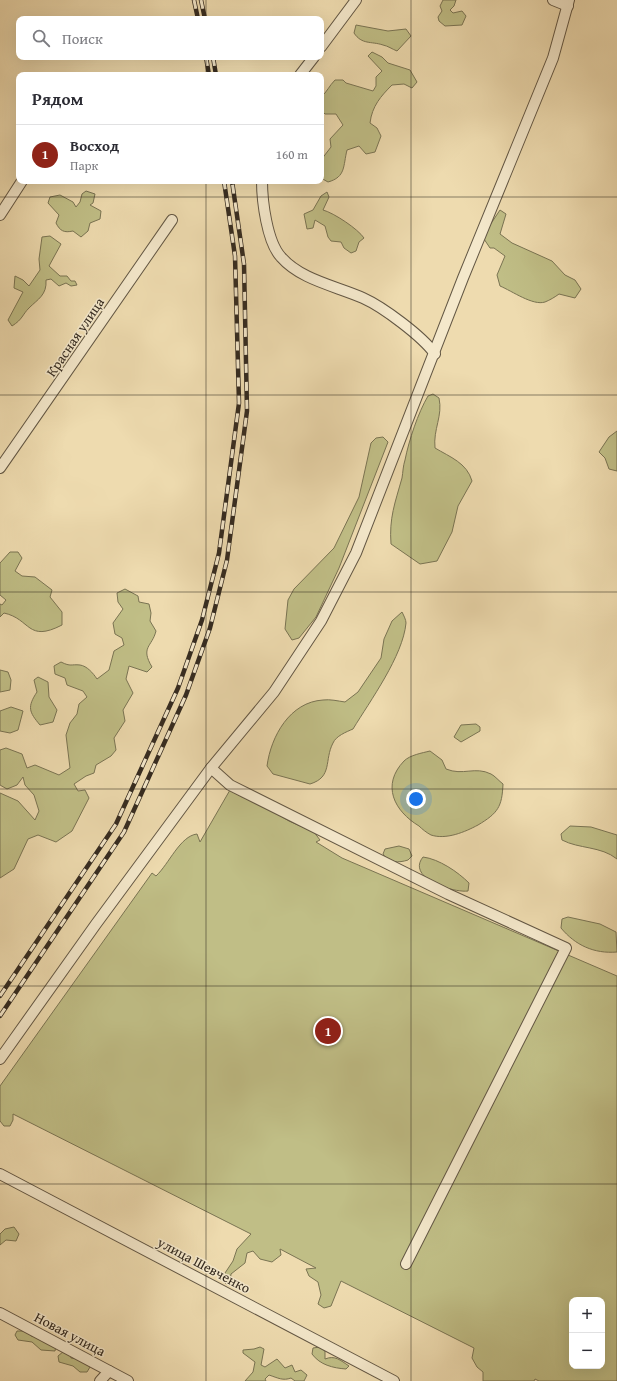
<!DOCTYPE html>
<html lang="ru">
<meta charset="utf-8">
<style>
:root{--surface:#fff;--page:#f7f7f7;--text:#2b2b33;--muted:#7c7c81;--line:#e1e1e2;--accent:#8f2418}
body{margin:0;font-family:"Gentium Book Plus",serif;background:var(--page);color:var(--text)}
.controls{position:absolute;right:12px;bottom:12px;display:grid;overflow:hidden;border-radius:8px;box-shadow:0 4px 16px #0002}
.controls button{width:36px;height:36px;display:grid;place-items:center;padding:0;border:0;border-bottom:1px solid var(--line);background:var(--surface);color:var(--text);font:20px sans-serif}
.you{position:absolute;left:416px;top:799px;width:14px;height:14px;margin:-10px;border:3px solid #fff;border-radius:50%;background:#1a73e8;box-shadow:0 0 0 6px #1a73e833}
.badge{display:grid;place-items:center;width:26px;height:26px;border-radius:50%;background:var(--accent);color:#fff;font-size:13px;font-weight:700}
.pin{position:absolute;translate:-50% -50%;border:2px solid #fff;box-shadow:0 1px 4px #0006}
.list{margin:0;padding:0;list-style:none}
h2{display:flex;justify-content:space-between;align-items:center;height:52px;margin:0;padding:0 16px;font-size:17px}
h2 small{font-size:13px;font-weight:400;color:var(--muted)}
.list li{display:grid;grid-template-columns:26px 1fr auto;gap:12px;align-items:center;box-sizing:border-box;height:60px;padding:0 16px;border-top:1px solid var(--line)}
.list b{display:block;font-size:15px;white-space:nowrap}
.list p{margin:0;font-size:13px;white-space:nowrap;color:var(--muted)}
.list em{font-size:13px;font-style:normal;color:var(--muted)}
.icon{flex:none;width:22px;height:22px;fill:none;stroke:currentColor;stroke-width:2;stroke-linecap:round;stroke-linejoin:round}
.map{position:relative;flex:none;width:617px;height:1381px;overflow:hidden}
.search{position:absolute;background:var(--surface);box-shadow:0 4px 16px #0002;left:16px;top:16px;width:308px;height:44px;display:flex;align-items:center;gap:10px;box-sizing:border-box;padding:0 14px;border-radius:8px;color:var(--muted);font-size:15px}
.panel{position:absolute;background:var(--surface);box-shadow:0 4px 16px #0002;left:16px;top:72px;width:308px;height:112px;border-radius:8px}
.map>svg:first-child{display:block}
</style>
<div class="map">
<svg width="617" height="1381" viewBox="0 0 617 1381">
<rect width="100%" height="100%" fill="#eedbaf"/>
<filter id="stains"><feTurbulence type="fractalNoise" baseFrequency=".005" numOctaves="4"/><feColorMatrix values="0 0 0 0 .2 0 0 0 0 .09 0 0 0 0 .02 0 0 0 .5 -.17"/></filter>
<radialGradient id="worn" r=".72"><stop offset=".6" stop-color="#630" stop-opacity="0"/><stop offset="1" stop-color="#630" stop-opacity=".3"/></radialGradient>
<!-- green -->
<g fill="#c0be86" stroke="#7a7453" fill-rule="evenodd">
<polygon points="443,0 456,0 454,6 450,10 453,13 462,11 466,16 462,25 445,26 439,21 438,17 442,11 440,6"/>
<path d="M 356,25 L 388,31 L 406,29 L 411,36 L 397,51 C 392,49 388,46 383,45 C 371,41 362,45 354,33 Z"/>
<path d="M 372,52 L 382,57 L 388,63 L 410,70 L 417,82 L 412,88 L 404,84 L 392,85 C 381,96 372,106 370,123 L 377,128 L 381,136 L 375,152 L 366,154 L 359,146 L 347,150 C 343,166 346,177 328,182 L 321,178 L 321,160 L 331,147 L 330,139 L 343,125 L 336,114 L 325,114 L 321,110 L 321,97 C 327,92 329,86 335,80 L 343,80 L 346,83 L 373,91 L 376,86 L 376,77 L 382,71 L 368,56 Z"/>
<path d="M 86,191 L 95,194 L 93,203 L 90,205 L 101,211 L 100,219 L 90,223 L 88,231 L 81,237 L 73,231 C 64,233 60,231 56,223 L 59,215 L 48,203 L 50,197 L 60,195 L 73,202 L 76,207 L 80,202 L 82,194 Z"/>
<path d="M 327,192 L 329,197 L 323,210 C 334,213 358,229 364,238 L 359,242 L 356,251 L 351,253 L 344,248 L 341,242 L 331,241 L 328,237 L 325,226 L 315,220 L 313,228 L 307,229 L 304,214 L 313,210 L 321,196 Z"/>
<path d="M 500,210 L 506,214 L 500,234 L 512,243 L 552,261 L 565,275 L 575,280 L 581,289 L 575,298 L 559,294 C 555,297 550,300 545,302 C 533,306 512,291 500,286 L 497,275 L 505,256 L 494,248 L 490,248 L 484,239 L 488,228 Z"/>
<path d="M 50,236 L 61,244 L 49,266 L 60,276 L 67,276 L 71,281 L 75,281 L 77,285 L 71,286 L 66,283 L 59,286 L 51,279 L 46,280 C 47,295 38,299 29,308 C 22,315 23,319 12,326 L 8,320 L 23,292 L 14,288 L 15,276 L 23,280 L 29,286 L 40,270 L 39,259 L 42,237 Z"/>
<path d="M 433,394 L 439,398 C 443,416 433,429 435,448 C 450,457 467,463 472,481 L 458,506 L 452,532 L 437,561 L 420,564 L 391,544 C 389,518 395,503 402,478 C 403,472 403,466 405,460 C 409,440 418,413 428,396 Z"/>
<polygon points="617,431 617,471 609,469 605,458 599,452 609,437"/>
<polygon points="383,437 388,442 339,568 316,617 299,638 292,640 285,629 288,600 294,589 334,548 359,497 371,443 376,438"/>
<path d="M 10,552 L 18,552 L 22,558 L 15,571 L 22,576 L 35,577 L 52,590 L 50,597 L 62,612 L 62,625 C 27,643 31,619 4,613 L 0,617 L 0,604 L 2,605 L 6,600 L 0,595 L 0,563 Z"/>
<path d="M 125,589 L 138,596 L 139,602 L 149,604 L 151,613 L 150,621 L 156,631 C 152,647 140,647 152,667 L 147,672 L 129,666 L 126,679 L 133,693 L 123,710 L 125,721 L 114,738 L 116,750 L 111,756 L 96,765 L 94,773 L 86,776 L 74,784 L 78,791 L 85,790 L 89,798 L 72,831 L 56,842 L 38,835 L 28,839 L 14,869 L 0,878 L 0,793 L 18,801 L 35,820 L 39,811 L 34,795 L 25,785 L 23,777 L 17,785 L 7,789 L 0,785 L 0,750 L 6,748 L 22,754 L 27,768 L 35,765 L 59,775 L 70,768 L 66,735 L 70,723 L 77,714 L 79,704 L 87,697 L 83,691 L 67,685 L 65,678 L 55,674 L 54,666 L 61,662 C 71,667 71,664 80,665 C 87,666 93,673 97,679 L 109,670 L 114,651 L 124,645 L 122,638 L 115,634 L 113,623 L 123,609 L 118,602 L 117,593 Z"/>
<path d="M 402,612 C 404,616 406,620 406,623 C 403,656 370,701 353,729 C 346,732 336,736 333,743 C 324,760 333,777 310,784 L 273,774 L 267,766 C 271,736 290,702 323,700 C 330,699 338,701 345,702 L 358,692 L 381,658 L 384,639 L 392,621 Z"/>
<polygon points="0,670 8,672 11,680 10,690 0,692"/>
<path d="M 38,677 L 48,682 L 49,697 L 57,710 L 53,722 L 40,725 C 29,712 27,707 37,692 L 34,680 Z"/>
<polygon points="11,707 23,711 18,730 10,733 0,731 0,711"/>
<polygon points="476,724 480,727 480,731 461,742 454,737 461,725"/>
<path d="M 430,751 L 442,760 L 446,769 C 463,776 475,766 491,774 C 495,776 499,781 503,784 C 502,807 498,813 478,825 C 465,832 446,840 431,835 C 427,833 422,829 419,826 C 394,811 381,785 404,761 C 410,755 422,753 430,751 Z"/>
<path d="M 230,790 L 242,797 L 264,806 L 289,821 L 314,832 L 320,840 L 316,842 L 342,858 L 617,976 L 617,1381 L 539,1381 L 535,1379 L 534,1381 L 483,1381 L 483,1372 L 477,1367 L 472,1358 L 474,1348 L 341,1281 L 331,1306 L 324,1308 L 318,1304 L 321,1295 L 318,1282 L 309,1276 L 306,1269 L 316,1268 L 280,1249 L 281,1255 L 272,1262 L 260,1259 L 253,1251 L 247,1253 L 245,1263 L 231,1274 L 230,1282 L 226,1284 L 221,1279 L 233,1261 L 237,1249 L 251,1234 L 13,1114 L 13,1120 L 10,1126 L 4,1126 L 0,1121 L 0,1086 L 152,873 L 156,876 C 169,864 180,836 197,834 L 200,842 ZM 572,1300 L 602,1300 L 602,1366 L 572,1366 Z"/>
<path d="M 570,826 L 591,827 L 617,835 L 617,859 C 601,846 579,849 562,840 L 561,834 Z"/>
<path d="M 399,846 L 409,849 L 412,856 L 408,860 C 399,863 388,863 383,854 L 385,849 Z"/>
<path d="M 423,857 C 439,859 458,872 469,883 L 468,891 C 453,893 406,878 423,857 Z"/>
<path d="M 568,917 L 600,924 L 616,932 L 617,952 C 594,954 575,945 561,928 L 562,919 Z"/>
<polygon points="14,1227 19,1234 16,1241 6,1240 0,1245 0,1234 5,1229"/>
<polygon points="17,1331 28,1331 31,1336 40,1337 56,1346 55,1351 41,1350 32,1342 18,1340 15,1335"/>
<path d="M 260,1347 L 264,1349 L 261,1365 L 265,1367 L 277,1359 L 285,1368 L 292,1365 L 295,1372 L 301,1370 L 307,1375 L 304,1381 L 295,1381 L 291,1378 C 283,1381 278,1378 269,1375 L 265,1379 L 266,1381 L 245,1381 L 253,1372 L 255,1362 L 243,1353 L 243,1350 L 254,1349 Z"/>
<path d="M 320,1347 L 325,1351 L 325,1359 C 335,1355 340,1360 349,1366 L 346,1369 C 333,1368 320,1365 312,1354 L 313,1348 Z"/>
<polygon points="64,1351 70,1354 71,1358 86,1360 90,1367 87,1372 80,1372 73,1366 59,1362 58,1356"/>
</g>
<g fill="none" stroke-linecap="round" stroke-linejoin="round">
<defs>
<g id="street">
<polyline points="553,0 568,6"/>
<polyline points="321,47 356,0"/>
<polyline points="300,75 314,57"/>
<path d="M 262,181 C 262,201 267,242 281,257 C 301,280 336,286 363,298 C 383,307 422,336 435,354"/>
<polyline points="0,215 22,181"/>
<polyline points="0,468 172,220"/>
<polyline points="211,768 230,785 448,894 566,948 406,1264"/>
<polyline points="0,1059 96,924 211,768 274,692 321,621 356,553 463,278 553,58 569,0"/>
<polyline points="0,1174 394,1381"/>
<polyline points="0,1313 128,1381"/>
<polyline points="100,1381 109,1371"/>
</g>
</defs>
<!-- street casing -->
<use href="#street" stroke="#635744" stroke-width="12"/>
<!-- street -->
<use href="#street" stroke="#f4e8cb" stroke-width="10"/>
<defs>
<g id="rail">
<polyline points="194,0 198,19"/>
<polyline points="201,0 205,19"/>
<polyline points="206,57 209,75"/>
<polyline points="213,57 216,75"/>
<polyline points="0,996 116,824 178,688 202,620 219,553 239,403 235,256 224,181"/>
<polyline points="0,1016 124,832 186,695 210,628 227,560 247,411 244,264 232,181"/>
</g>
</defs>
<!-- rail casing -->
<use href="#rail" stroke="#352b20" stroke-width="4.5"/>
<!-- rail -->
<use href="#rail" stroke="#f4e8cb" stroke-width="3" stroke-dasharray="9" stroke-linecap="butt"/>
</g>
<!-- grid -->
<path fill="none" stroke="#352b20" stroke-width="1" stroke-opacity="0.55" d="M 206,0 L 206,19M 411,0 L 411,1381M 206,57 L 206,75M 206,181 L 206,1381M 0,197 L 617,197M 0,395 L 617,395M 0,592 L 617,592M 0,789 L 617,789M 0,986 L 617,986M 0,1184 L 617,1184"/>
<g text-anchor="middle" stroke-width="3" stroke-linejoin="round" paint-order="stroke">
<!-- street labels -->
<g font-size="14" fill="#352b20" stroke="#f4e8cb">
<text transform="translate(75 337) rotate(-56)" y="5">Красная улица</text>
<text transform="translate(204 1265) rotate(28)" y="5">улица Шевченко</text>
<text transform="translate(70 1334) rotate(28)" y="5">Новая улица</text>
</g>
</g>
<rect width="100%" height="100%" filter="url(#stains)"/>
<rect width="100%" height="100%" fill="url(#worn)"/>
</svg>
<div class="controls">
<button>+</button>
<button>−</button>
</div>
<div class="you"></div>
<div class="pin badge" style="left:328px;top:1031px">1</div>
<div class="search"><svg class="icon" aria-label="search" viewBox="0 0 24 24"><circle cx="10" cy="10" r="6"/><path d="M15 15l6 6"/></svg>Поиск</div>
<section class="panel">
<h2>Рядом<small></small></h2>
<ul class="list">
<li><span class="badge">1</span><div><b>Восход</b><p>Парк</p></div><em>160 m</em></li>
</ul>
</section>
</div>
